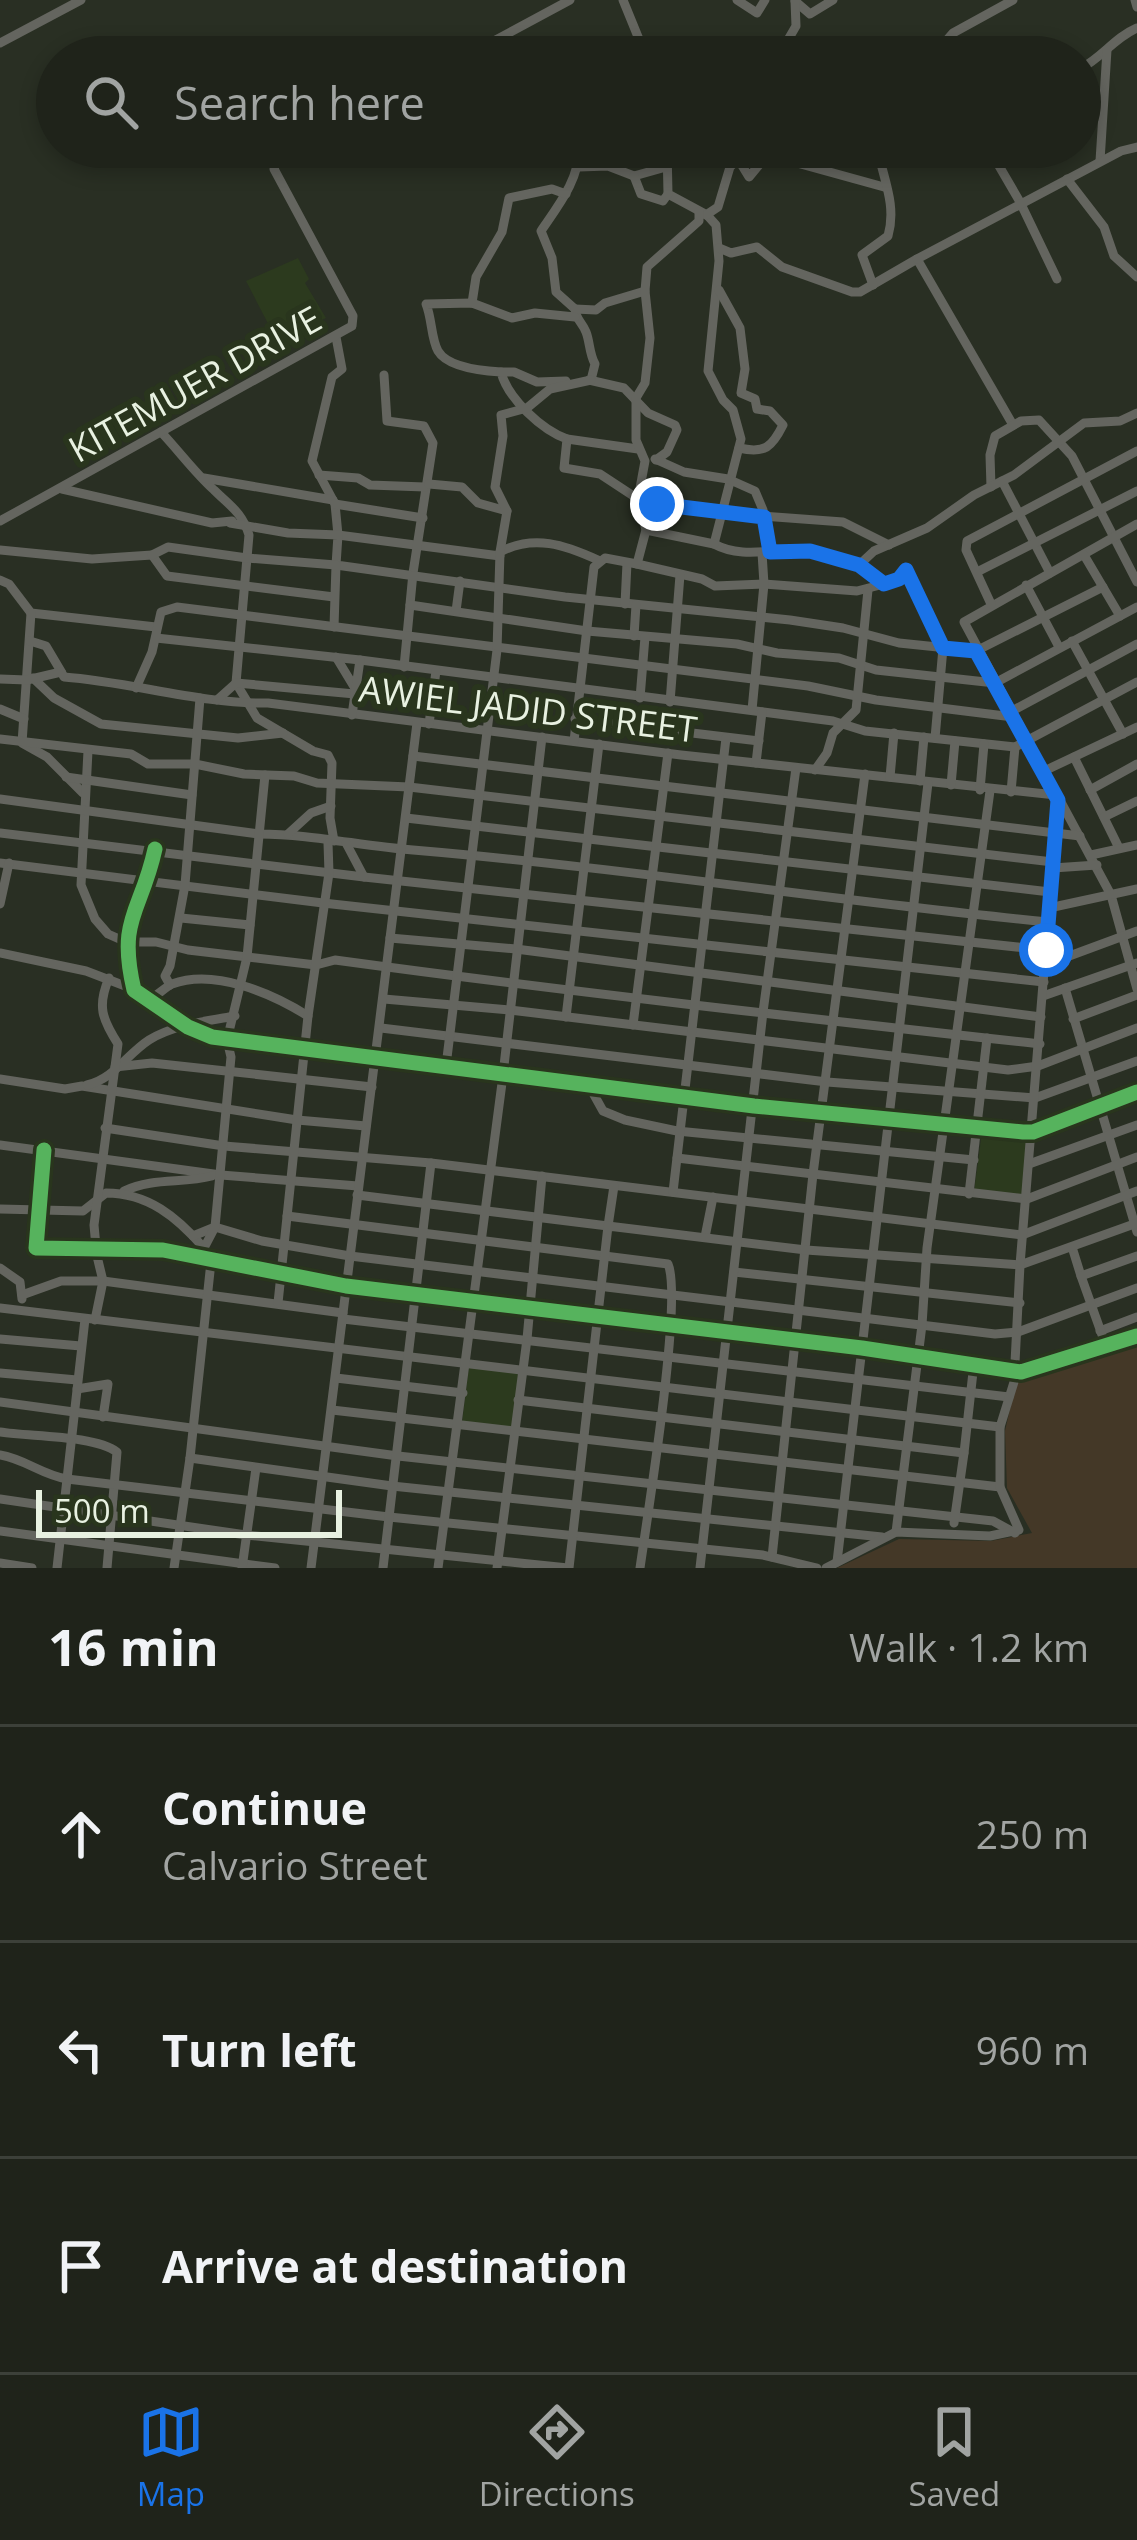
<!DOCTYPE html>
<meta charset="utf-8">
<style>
:root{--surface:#1f231a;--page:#272b23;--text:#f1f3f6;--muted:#a1a4a2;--line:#3c4039;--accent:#1a73e8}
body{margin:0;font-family:"Open Sans",sans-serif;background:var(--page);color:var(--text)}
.scale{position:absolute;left:36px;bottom:30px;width:306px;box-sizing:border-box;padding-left:12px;border:6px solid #e8f1e1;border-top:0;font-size:33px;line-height:42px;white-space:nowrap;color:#e8f1e1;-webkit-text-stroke:9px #29351d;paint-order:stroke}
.stop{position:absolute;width:36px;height:36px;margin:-27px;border:9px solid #1a73e8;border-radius:50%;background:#fff}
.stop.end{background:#1a73e8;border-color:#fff;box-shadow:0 3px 12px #0008}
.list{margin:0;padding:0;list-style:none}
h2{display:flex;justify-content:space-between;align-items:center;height:156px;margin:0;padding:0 48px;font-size:51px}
h2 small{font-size:39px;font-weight:400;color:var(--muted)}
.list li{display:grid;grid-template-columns:78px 1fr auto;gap:36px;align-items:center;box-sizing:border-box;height:216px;padding:0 48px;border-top:3px solid var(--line)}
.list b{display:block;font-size:45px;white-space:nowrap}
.list p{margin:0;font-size:39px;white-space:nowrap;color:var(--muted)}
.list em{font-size:39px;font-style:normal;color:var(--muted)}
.icon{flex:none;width:66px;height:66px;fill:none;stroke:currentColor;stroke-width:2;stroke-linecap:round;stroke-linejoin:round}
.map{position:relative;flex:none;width:1137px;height:1568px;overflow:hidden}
.search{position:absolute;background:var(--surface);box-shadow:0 6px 18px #0003;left:36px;right:36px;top:36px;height:132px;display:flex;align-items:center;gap:30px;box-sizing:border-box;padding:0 42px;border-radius:66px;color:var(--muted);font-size:45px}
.sheet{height:804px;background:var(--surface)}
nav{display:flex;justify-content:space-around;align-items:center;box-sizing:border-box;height:168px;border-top:3px solid var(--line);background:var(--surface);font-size:33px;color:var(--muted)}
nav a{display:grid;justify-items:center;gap:6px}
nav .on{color:var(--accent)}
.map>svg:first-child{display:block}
</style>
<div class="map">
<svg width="1137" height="1568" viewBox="0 0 1137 1568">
<rect width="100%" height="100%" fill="#292f23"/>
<!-- built -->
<g fill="#2c3a1e">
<polygon points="298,258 309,279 305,283 326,318 277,341 246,281"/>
<polygon points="982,1132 1030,1137 1023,1197 974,1192"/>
<polygon points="469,1366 519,1372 512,1428 462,1423"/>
</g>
<!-- green -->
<polygon fill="#443827" points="1137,1335 1137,1568 837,1568 899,1539 991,1541 1032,1533 1007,1488 1005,1431 1018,1374"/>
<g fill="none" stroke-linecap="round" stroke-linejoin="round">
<!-- minor -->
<g stroke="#64655f" stroke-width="9">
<polyline points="623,0 643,49 640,57"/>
<polyline points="737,0 757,13 765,0"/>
<polyline points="1135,0 1137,7"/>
<polyline points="795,1 810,14 833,0"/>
<polyline points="0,43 81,0"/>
<polyline points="464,57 570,0"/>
<polyline points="778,57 796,26 795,1"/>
<polyline points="946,57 940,48 953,33 1013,0"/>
<path d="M 1080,69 C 1103,57 1114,38 1137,28"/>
<polyline points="542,147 547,154 572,156 579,167 608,166 634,176 666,167"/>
<path d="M 579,147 C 580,179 558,206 541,231 L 552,258 L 556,292 L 575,309 C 576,320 582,322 586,332 C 590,342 589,353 595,364 L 591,380"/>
<path d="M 667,147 L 668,194 L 707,215 L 716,225 L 719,261 L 708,371 L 723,400 L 733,410 L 741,439 L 714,544 C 743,560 777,547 808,551 C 839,554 860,567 884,584 L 899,579 L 906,570 L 943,648 L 935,738"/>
<polyline points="741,147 738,159 749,177 774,147"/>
<polyline points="783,147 797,163 884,187"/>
<polyline points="988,147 1020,202 1057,279"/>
<polyline points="879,155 905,147"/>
<polyline points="1100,161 1107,50"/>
<polyline points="634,176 641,194 663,201 668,194"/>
<polyline points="1067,179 1104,227 1114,256 1137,277"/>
<polyline points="706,215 718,207 730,167 738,159"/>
<polyline points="719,248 731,253 757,247 782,267 852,292 860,292 917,259 1013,425"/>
<polyline points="917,259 1121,151 1137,147"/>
<path d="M 873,285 L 862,255 L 888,236 C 897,205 883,178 877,147"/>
<path d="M 719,290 L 740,328 L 745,369 L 741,393 L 755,399 L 757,409 L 770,411 L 783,425 C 772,447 765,454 739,448"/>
<polyline points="472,303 476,277 502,232 509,198 552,189 566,194"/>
<polyline points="575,309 596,310 605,303 645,291"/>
<path d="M 575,317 L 535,313 L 512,318 L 472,303 L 426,304 C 432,318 431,339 438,351 C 448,368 484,371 501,372 C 508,399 542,430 567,439 L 564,468 L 600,474 L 638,499"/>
<polyline points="336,337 342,369 332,377 312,461 335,504 338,535 500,556"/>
<polyline points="501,372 514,372 537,382 566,381"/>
<polyline points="384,375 387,421 424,426 433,443 413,573 404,667"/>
<polyline points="589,380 624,388 648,413 675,425 677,430 667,452 656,460"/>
<path d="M 161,432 C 179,451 195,473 214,490 C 229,505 242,512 249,535 L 236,683 L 257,718 L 313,751 L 328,755 L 332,763 L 330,818 L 334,841"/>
<polyline points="567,439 638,449"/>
<polyline points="655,459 684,472 728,479 755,491 763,510 770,552"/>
<polyline points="319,475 358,478 370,485 425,487"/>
<polyline points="204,478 333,500"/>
<polyline points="1002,481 1050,573"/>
<polyline points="429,484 462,487 478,503 507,511"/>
<polyline points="991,487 990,455 995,436 1021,421 1039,420 1072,456 1137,582"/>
<polyline points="62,489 212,523 232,521"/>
<polyline points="335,504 423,518"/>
<polyline points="643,511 670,504 721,513 843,522 889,545"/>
<polyline points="0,521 352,326 353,316 274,169 277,161 301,147"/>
<polyline points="230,523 288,533 338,535 336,565 565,597 790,620 843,628 899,643 976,651 1103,587"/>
<polyline points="1137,524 964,622 1111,895 1137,989"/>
<polyline points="646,530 714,544"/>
<polyline points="0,550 92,559 152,555 167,576 334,597"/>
<path d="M 500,552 C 534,534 565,545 598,560"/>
<polyline points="152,555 168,547 247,558 336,565 334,627"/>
<polyline points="1084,555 1120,616"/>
<polyline points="637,564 702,579 715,586 764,584 857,591 884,584"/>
<polyline points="859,565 874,551 927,528 974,495 1014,475 1084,423 1120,421 1137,413"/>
<polyline points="977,572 1137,491"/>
<polyline points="0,580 9,584 31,613 156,627"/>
<polyline points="1026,585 1059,647"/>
<polyline points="625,604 627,563"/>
<polyline points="991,604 966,550 967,541 1137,451"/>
<polyline points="410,605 587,631 737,644 777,653 839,658 876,670 995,683 1137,607"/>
<polyline points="456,611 460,581"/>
<polyline points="31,613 22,743 47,757 83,793"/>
<polyline points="634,636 636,605"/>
<polyline points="156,638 360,660 833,721 865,731 1015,747 1137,682"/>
<polyline points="30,641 46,646 62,673"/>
<polyline points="1072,641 1123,734"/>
<polyline points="336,657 356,690"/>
<polyline points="33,678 54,698 101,724 238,738 283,733"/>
<path d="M 0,679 L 27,680 L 61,672 L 64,677 C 132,682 199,704 268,703 L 681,755 L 1056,795"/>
<polyline points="136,688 152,652 161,612 177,607 808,686 876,700 1013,717"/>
<polyline points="640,698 645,637"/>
<polyline points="217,700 236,683 431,701"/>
<polyline points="670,702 680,575"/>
<polyline points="0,709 24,719"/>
<polyline points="752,710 764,584 762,553"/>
<polyline points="1010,712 1137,644"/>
<polyline points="352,715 360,660"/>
<polyline points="575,719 759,741"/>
<polyline points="429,724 436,671"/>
<polyline points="0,739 131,754 148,764 195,764 244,774 294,776 317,783 409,787 1053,862"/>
<polyline points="574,741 594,567 605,558 637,564 646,530 638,499 645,461 636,440 636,398 645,383 650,338 645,291 647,267 699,221 699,212"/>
<path d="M 88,751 L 81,885 L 95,919 L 108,934 L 126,942 L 156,942 L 188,950 L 316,965 L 335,960 C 570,992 805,1018 1040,1044"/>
<polyline points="413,756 1080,836"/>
<polyline points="1074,757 1119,848"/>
<polyline points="756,763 762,712"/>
<polyline points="815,770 827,753 833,733 856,710 868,590"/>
<polyline points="1042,772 1137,727"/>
<polyline points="66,777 192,795"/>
<polyline points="890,777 894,733"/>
<polyline points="920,781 924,737"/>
<polyline points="951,785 955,741"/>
<polyline points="980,790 984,744"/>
<polyline points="1090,790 1137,764"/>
<polyline points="1011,792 1015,747"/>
<path d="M 0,799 L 259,834 C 311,834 361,846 413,850 C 625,868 836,901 1048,922"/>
<polyline points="1104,817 1137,801"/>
<polyline points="406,818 1050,892"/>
<polyline points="0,833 364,877 1045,950"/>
<polyline points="288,834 311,813 331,806"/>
<polyline points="346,843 364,877"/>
<path d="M 155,849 C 141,913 117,918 134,990 L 188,1027 L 212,1037 L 754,1106 L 1023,1132 L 1033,1132 L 1137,1092"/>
<polyline points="1091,855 1137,845"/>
<polyline points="0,863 323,903 1044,982"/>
<polyline points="1053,868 1097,865"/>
<polyline points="0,904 9,863"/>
<polyline points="1049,908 1137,889"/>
<polyline points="181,918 250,925"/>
<polyline points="390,938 516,949 1041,1017"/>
<polyline points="0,953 86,971 133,989"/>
<polyline points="1045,965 1137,931"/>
<polyline points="170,985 165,976 170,966 185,885 200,698"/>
<polyline points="1065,988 1137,1232"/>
<polyline points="1043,996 1137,963"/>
<polyline points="384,999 510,1010 1008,1070 1038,1066 1137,1028"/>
<path d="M 148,1000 C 157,996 164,988 172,984 C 215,968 273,994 308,1016"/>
<polyline points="566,1017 599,744"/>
<polyline points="1073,1019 1137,995"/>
<polyline points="633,1025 668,753"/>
<polyline points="381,1028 827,1082 1035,1098 1137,1061"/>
<polyline points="446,1066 497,650 500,552 507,511 495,487 503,436 501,415 527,408 550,389 591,380"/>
<polyline points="115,1067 152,1063 372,1087"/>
<polyline points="0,1079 65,1089 82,1086 297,1120 366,1126"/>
<polyline points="588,1084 603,1111 625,1120 677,1131 974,1160"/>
<path d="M 87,1085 C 114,1079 126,1055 149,1040 C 173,1025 207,1021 235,1016"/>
<polyline points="105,1128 224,1146 431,1163 1022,1235 1137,1191"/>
<polyline points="0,1145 221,1175 358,1186"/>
<polyline points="44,1150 36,1248 163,1250 346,1286 862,1348 1021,1372 1137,1336"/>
<polyline points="677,1158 1027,1199 1137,1157"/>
<polyline points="1029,1164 1137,1125"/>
<path d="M 124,1191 C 154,1177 182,1184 212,1176"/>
<polyline points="673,1192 726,738"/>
<polyline points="969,1194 987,1038"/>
<polyline points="357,1195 608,1226 614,1186"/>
<path d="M 0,1209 L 83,1211 L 106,1193 C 148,1193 177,1217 204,1248"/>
<path d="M 287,1216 L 668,1264 C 683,1299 647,1518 640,1568"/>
<polyline points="193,1236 215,1227 262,1241 350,1256 995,1334 1018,1332 1137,1288"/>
<polyline points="705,1237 713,1197"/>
<path d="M 96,1247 L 94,1225 L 118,1044 C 102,1019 97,1006 109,978"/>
<polyline points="1072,1247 1081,1276"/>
<polyline points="0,1268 20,1282 22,1299"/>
<polyline points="734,1272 1020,1303"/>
<polyline points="22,1295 61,1281 103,1281 343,1313"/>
<polyline points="278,1303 308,1016 329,873 328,843"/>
<polyline points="0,1308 1000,1427"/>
<polyline points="343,1319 1009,1397"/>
<polyline points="95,1320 103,1281 96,1252"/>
<polyline points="1100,1331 1137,1317"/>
<polyline points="0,1339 81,1346"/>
<polyline points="1106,1346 1081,1276 1137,1256"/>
<polyline points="0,1373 77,1380"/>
<polyline points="336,1378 463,1393"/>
<polyline points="77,1389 108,1384 103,1417"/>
<polyline points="518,1400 964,1453 974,1363"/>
<polyline points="0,1402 398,1456 993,1521 1015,1533"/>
<polyline points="332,1410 1000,1487"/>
<path d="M 0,1432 C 31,1437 94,1435 117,1452 L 107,1568"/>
<path d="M 0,1455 C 25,1459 42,1475 67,1479 L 389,1517 L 763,1555 L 817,1568"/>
<polyline points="190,1458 392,1486 882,1537"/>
<polyline points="0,1499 246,1535 568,1568"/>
<polyline points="954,1523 964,1453"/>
<polyline points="0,1531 275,1568"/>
<polyline points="896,1532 922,1325 927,1248 990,791"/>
<polyline points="772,1557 813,1174 865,774"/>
<polyline points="837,1562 928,783"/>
<polyline points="0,1563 32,1568"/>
<polyline points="57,1568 85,1319"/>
<polyline points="174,1568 190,1458 211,1262 204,1248 215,1227 231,1057 227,1040 247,957 265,775"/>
<polyline points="242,1568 256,1468"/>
<polyline points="311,1568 417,723"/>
<polyline points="383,1568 431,1163"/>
<polyline points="438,1568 502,1083 542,737"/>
<polyline points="497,1568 527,1339 542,1176"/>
<polyline points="569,1568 608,1226 806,1250 1020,1265 1137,1223"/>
<polyline points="700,1568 763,1012 796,768"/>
<polyline points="826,1568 896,1532 990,1536 1019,1530 1000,1487 1000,1427 1014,1382 1020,1265 1058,800"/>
</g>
<defs>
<g id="cycleway">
<path d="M 155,849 C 141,913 117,918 134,990 L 188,1027 L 212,1037 L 754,1106 L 1023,1132 L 1033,1132 L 1137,1092"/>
<polyline points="44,1150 36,1248 163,1250 346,1286 862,1348 1021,1372 1137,1336"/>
</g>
</defs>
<!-- cycleway casing -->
<use href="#cycleway" stroke="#29351d" stroke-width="22"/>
<!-- cycleway -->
<use href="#cycleway" stroke="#56b35d" stroke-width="15"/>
</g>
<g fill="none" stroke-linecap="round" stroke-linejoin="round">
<!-- route -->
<polyline stroke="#1a73e8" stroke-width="15" points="657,504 764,517 770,552 810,551 859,565 884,584 899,579 906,570 943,648 976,651 1058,800 1046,950"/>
</g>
<g text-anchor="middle" stroke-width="12" stroke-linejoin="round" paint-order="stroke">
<!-- street labels -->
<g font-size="36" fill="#e8f1e1" stroke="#29351d">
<text transform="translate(195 384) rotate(-29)" y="13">KITEMUER DRIVE</text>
<text transform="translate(528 709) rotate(7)" y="13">AWIEL JADID STREET</text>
</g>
</g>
</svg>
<div class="scale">500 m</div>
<div class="stop" style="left:1046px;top:950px"></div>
<div class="stop end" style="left:657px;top:504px"></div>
<div class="search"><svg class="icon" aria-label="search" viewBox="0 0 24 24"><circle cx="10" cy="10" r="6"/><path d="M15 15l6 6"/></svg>Search here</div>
</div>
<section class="sheet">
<h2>16 min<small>Walk · 1.2 km</small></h2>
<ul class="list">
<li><svg class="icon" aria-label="ahead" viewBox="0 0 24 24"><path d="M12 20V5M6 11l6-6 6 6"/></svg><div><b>Continue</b><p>Calvario Street</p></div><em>250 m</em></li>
<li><svg class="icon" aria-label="left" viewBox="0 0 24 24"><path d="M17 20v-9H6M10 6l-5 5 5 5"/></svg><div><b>Turn left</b></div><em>960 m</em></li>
<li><svg class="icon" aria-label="arrive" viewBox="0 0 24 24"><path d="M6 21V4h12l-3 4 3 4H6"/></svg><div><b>Arrive at destination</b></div></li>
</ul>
</section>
<nav>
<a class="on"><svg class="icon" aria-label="map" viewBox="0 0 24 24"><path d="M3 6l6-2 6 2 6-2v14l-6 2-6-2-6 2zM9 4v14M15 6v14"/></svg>Map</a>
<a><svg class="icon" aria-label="directions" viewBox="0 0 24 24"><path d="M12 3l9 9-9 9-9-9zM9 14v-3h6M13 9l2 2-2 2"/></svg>Directions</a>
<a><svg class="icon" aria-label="saved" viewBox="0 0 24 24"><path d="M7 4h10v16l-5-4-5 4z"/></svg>Saved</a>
</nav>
